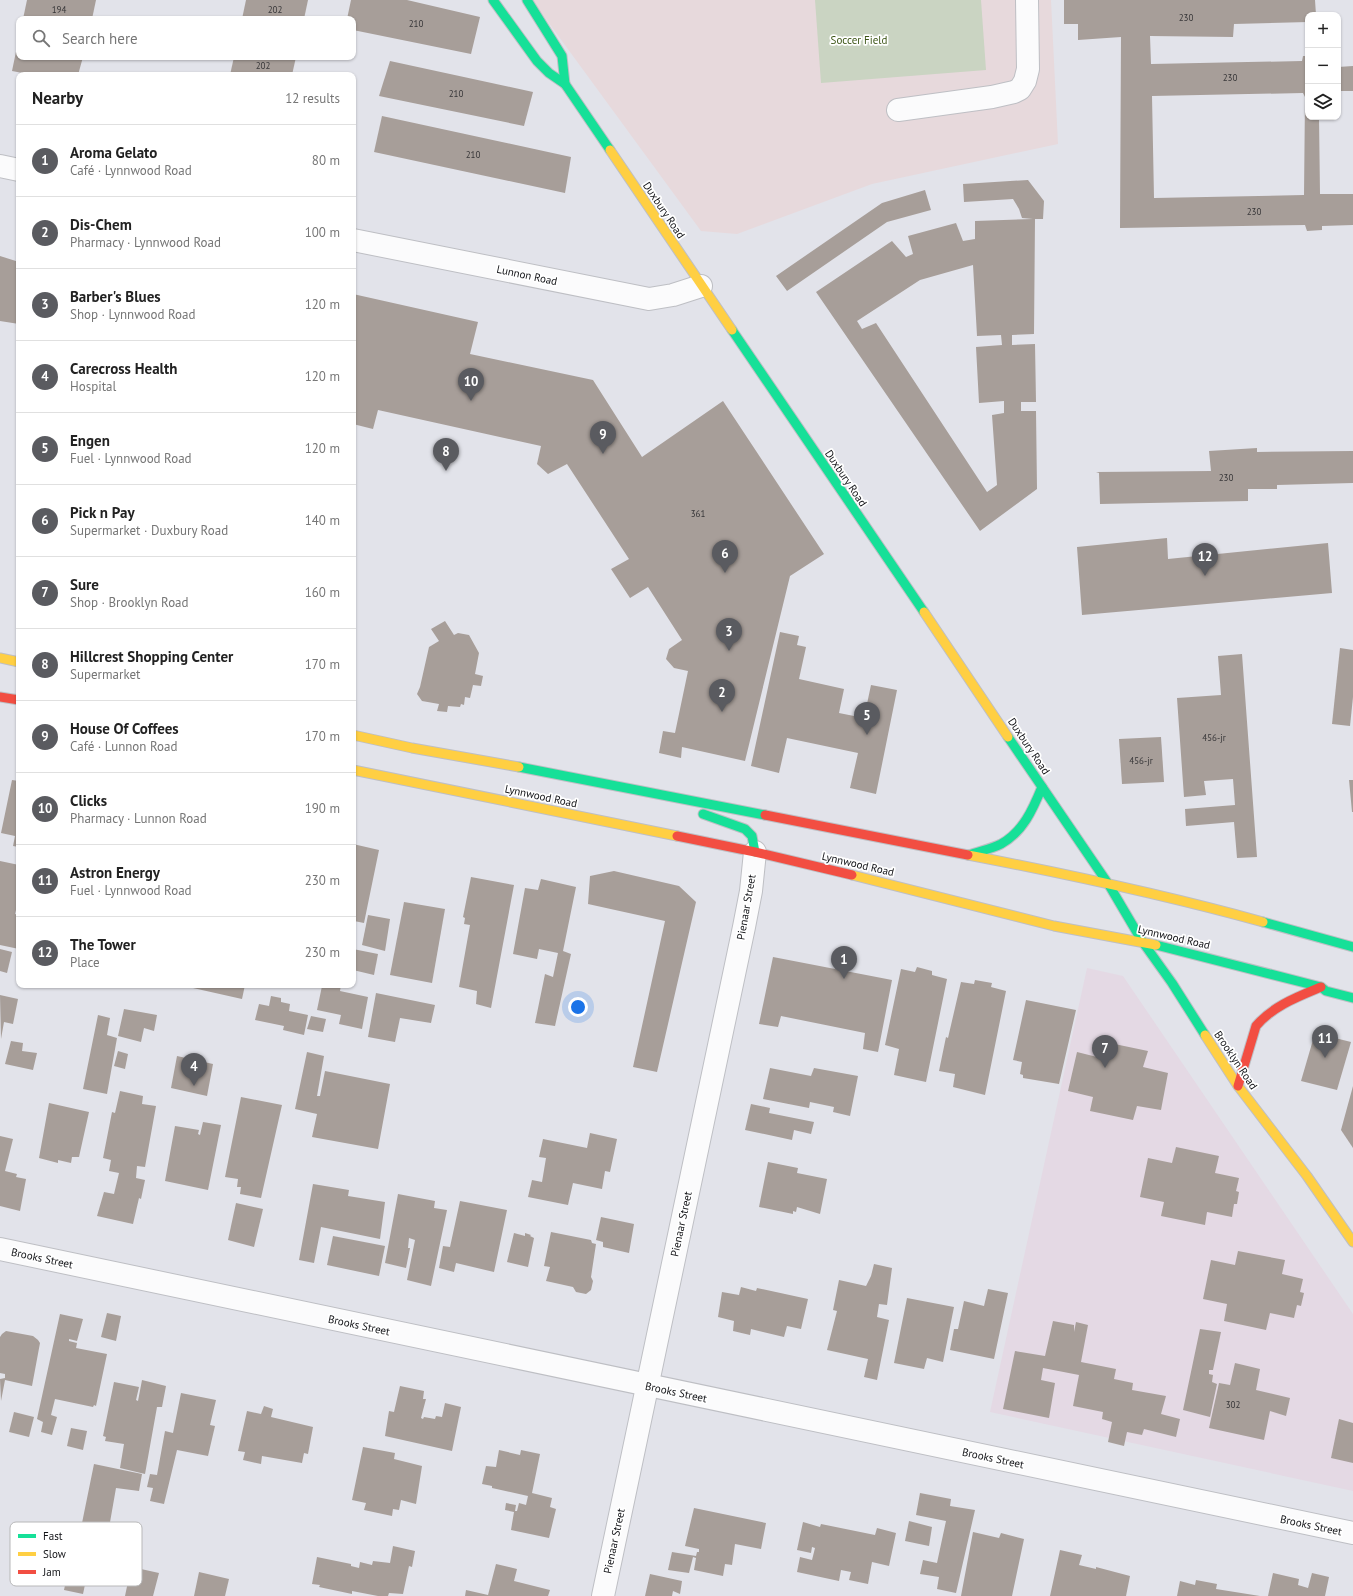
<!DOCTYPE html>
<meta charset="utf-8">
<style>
:root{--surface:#fff;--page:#f6f6f6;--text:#222;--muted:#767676;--line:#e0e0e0;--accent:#5a5b60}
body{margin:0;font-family:"PT Sans",sans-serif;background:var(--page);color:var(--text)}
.controls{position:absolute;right:12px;top:12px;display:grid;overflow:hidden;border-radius:8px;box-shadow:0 1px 3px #0004}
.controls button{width:36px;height:36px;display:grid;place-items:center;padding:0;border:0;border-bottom:1px solid var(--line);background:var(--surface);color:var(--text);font:20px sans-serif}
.you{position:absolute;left:578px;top:1007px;width:14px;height:14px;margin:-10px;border:3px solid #fff;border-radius:50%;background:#1a73e8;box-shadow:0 0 0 6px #1a73e833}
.badge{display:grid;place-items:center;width:26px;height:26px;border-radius:50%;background:var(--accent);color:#fff;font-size:13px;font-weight:700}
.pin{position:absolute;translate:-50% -33px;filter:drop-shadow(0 1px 2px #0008)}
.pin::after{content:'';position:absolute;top:21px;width:14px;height:12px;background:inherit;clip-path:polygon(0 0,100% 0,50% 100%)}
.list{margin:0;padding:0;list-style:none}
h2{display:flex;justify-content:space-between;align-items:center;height:52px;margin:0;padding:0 16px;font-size:17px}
h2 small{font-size:13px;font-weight:400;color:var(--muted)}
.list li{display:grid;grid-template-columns:26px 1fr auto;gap:12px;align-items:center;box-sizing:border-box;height:72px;padding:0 16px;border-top:1px solid var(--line)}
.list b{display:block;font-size:15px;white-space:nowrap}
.list p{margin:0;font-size:13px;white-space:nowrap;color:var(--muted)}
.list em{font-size:13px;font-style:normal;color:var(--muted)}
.icon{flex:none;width:22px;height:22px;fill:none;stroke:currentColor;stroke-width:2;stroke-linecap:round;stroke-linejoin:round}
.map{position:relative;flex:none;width:1353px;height:1596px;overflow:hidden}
.search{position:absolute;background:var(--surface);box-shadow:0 1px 3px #0004;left:16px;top:16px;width:340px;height:44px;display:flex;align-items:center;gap:10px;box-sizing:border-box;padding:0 14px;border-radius:8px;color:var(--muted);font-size:15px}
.panel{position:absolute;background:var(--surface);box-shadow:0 1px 3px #0004;left:16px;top:72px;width:340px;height:916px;border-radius:8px}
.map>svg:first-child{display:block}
</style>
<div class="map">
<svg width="1353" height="1596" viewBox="0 0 1353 1596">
<rect width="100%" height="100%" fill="#e2e3ea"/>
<!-- commercial -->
<polygon fill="#e4d9e4" points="1087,968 1123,976 1353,1314 1353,1491 990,1412"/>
<!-- education -->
<polygon fill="#e7d9dc" points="532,0 1051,0 1058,144 872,184 737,234 701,231"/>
<!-- green -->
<polygon fill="#cad4c2" points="815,0 981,0 986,70 821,83"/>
<!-- building -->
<g fill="#a79e99" fill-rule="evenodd">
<polygon points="27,0 96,0 92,19 23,19"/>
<polygon points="246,0 308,0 304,19 242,19"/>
<polygon points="351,0 407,0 480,17 471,54 353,30 353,19 347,19"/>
<path d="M 1064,0 L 1315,0 L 1316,15 L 1308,15 L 1308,22 L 1234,24 L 1233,37 L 1150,36 L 1151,64 L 1302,61 L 1303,56 L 1308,56 L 1308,117 L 1319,117 L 1320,194 L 1353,194 L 1353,225 L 1322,226 L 1322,230 L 1307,231 L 1305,225 L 1120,228 L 1121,37 L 1078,40 L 1078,24 L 1064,24 ZM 1303,93 L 1305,97 L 1304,195 L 1154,198 L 1152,96 Z"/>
<polygon points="18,42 19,57 83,57 78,75 33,75 12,71"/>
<polygon points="234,57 296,57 292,75 230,75"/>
<polygon points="390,61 533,92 524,126 379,96"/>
<polygon points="1353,66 1353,91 1338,91 1338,67"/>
<polygon points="382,116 571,157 565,193 374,152"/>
<path d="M 1028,180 L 1044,201 L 1043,219 L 1035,219 L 1034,334 L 1012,335 L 1012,345 L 1035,344 L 1036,402 L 1021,402 L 1021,411 L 1036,411 L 1037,489 L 980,531 L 816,292 L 892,241 L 906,257 L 913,254 L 908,236 L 956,223 L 963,241 L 975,239 L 975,221 L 1033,219 L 1022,218 L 1019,209 L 1013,199 L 964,202 L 963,184 ZM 973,265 L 977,336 L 1001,335 L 1002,345 L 976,347 L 979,403 L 1004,401 L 1004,413 L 992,415 L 997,485 L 987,492 L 876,323 L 862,329 L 857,321 L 920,280 Z"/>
<polygon points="925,190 931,210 887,222 787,291 776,276 882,203"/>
<polygon points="0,256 19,262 19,324 0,321"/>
<polygon points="353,294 478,322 470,354 593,380 642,457 723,401 824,554 790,576 745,761 682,747 681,758 659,753 663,731 675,733 688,671 674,668 666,659 669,649 682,640 648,587 630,598 611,569 629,559 567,464 548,474 537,464 541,446 378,410 373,429 353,424"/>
<polygon points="1257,448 1257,452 1353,451 1353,483 1277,485 1277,489 1248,489 1248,501 1100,504 1099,473 1096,472 1211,471 1209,451"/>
<polygon points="1167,538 1168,559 1328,543 1332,593 1082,615 1077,547"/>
<polygon points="445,621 454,635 458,633 469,635 479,653 475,674 483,676 481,686 473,685 470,698 465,697 464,705 461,704 460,707 448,706 447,712 437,711 439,704 422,701 417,694 420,687 429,647 439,641 431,629"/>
<polygon points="780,632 799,636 797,645 806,647 799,679 844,689 839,713 864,718 871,685 897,690 876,794 850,788 858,753 787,738 779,773 751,766"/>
<polygon points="1340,648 1353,650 1353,697 1350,726 1332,724"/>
<polygon points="1242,654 1257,857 1237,858 1234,822 1186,826 1185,809 1235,805 1233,779 1204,781 1206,795 1184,797 1177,698 1221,695 1218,656"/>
<polygon points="1161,737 1164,782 1122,784 1119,739"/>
<polygon points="12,780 19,781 19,847 13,846 15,836 1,833"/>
<polygon points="1349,780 1353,780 1353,812 1352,812"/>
<polygon points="353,844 379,850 364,923 354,921 354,924 353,879 354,879 355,872 353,872"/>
<polygon points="0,861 19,865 19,898 15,914 19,915 19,949 0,945"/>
<polygon points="614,871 679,886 696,902 657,1072 633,1067 665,921 588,904 590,876"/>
<polygon points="471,877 514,885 491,1008 476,1004 477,991 459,987 470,925 464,924 465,918 463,917"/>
<polygon points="541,879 576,887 563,951 571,954 555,1026 535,1023 545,974 553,977 558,953 539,949 537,959 513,954 525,888 538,890"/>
<polygon points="404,902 445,909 432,983 390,975"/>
<polygon points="368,915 390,919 385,951 362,945"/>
<polygon points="0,949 12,952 7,973 0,971"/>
<polygon points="353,949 378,954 374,975 353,970"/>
<polygon points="773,957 892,980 878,1052 863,1049 865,1033 781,1016 778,1027 759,1024"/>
<polygon points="917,967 932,971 932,975 947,979 926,1082 894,1075 899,1049 885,1045 901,969 915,972"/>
<polygon points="975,980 992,983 991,987 1006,991 985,1095 953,1087 955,1074 939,1071 946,1037 948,1038 961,982 974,984"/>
<polygon points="194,985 245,985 242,999 193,988"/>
<polygon points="326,985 341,985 340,991 368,997 362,1029 339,1024 341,1015 317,1010 322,986 325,987"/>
<polygon points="376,993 435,1005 431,1023 400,1018 395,1042 368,1037"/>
<polygon points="0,995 18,999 13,1024 4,1022 1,1039"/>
<polygon points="271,996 281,998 281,1002 290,1004 289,1011 308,1015 304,1035 283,1030 284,1026 255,1020 259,1004 269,1006"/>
<polygon points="1026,1000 1076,1010 1059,1084 1023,1078 1023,1075 1020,1074 1022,1062 1013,1060"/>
<polygon points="124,1009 157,1015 154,1031 144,1028 141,1042 118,1036"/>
<polygon points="98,1015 110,1018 107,1035 117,1038 107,1094 83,1089"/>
<polygon points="311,1016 326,1019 323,1032 307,1029"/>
<polygon points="1315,1033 1351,1042 1337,1090 1301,1081"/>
<polygon points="11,1041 23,1043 22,1051 37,1053 33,1070 5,1064"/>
<polygon points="1105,1042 1148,1051 1143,1067 1168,1073 1161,1110 1137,1106 1133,1120 1090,1111 1093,1097 1068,1091 1077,1052 1101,1058"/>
<polygon points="118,1051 128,1054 125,1069 114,1066"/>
<polygon points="307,1052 324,1056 317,1096 320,1096 325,1071 390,1084 378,1149 312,1137 317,1114 295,1109"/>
<polygon points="177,1056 213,1064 207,1096 171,1088"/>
<polygon points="770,1068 811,1076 814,1068 858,1076 850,1116 833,1112 834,1107 810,1102 809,1108 763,1099"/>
<polygon points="1353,1086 1353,1148 1341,1130"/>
<polygon points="120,1091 143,1096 142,1104 156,1106 145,1167 137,1166 136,1178 145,1180 141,1199 139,1198 133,1224 97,1216 104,1192 114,1194 119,1173 109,1171 111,1160 103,1158 112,1112 115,1113"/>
<polygon points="241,1097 282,1105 261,1198 240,1194 241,1187 237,1187 238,1179 225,1177"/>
<polygon points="49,1103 89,1112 79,1157 72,1157 71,1163 58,1160 58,1163 39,1158"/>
<polygon points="751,1104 770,1108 769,1113 814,1122 811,1134 794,1130 792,1140 745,1130"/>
<polygon points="203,1122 221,1125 208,1190 165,1181 175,1126 199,1130 198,1134 200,1135"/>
<polygon points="590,1133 617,1139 610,1172 605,1171 602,1189 573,1183 568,1205 528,1197 532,1180 542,1182 546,1158 539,1157 543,1139 587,1148"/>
<polygon points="0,1136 13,1139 5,1171 17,1174 16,1177 26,1179 20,1211 0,1206"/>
<polygon points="1176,1147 1219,1156 1215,1173 1239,1178 1236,1191 1239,1192 1237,1204 1234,1204 1232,1217 1207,1212 1205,1225 1161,1216 1164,1202 1140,1197 1148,1158 1172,1163"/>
<polygon points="768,1162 798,1168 797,1173 827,1179 820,1214 797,1207 796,1212 793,1211 793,1214 759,1207"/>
<polygon points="313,1184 349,1190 348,1196 385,1202 380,1239 321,1227 314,1263 299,1260"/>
<polygon points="398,1194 435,1201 434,1208 447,1210 431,1286 407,1280 415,1240 409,1238 408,1248 410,1248 406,1268 385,1263"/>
<polygon points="460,1201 507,1210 494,1272 456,1263 454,1272 439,1268 443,1246 450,1247"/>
<polygon points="236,1203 263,1209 254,1247 228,1240"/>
<polygon points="601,1217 634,1224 629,1253 603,1247 603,1242 596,1240"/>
<polygon points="551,1232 591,1240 592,1243 596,1244 591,1277 593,1281 591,1290 586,1294 576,1292 573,1287 546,1281 550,1267 544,1266"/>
<polygon points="514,1233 525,1236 525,1233 531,1235 530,1236 534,1238 528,1267 507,1262"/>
<polygon points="333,1236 385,1246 379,1276 327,1265"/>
<polygon points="1238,1251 1285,1260 1282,1274 1303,1279 1300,1292 1304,1293 1301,1306 1297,1305 1294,1318 1270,1313 1266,1330 1224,1321 1227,1304 1203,1299 1211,1260 1235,1265"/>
<polygon points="874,1264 892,1268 887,1305 879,1304 877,1317 889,1320 877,1380 864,1377 868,1359 827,1350 837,1311 833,1310 839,1280 866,1286 871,1276"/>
<polygon points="741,1287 756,1291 757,1288 808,1299 801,1329 787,1326 784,1337 751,1329 750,1335 733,1331 734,1321 718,1317 722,1292 739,1295"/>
<polygon points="988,1289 1008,1293 994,1359 950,1350 954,1329 958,1329 964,1301 984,1306"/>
<polygon points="907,1298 954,1307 943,1362 927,1358 924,1369 894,1363"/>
<polygon points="107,1313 121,1316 116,1341 101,1337"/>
<polygon points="60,1314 83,1319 77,1341 69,1339 69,1341 77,1343 76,1348 107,1354 96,1406 94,1405 93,1407 55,1399 51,1415 57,1417 52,1435 41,1432 43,1422 37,1419"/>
<polygon points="1053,1321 1074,1325 1074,1332 1076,1322 1088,1325 1081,1362 1116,1369 1114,1379 1133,1383 1132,1390 1166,1396 1161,1414 1180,1419 1176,1437 1144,1429 1142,1435 1127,1432 1124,1446 1108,1442 1112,1422 1102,1419 1103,1412 1073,1406 1079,1375 1043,1368 1041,1380 1055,1383 1049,1418 1003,1409 1015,1351 1045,1356"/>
<polygon points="1200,1329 1221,1332 1213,1370 1209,1370 1209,1374 1213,1375 1212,1382 1217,1384 1210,1417 1183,1410"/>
<polygon points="6,1331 33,1336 38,1340 40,1343 32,1386 5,1380 1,1401 0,1379 5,1378 5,1374 0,1373 0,1337 2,1334"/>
<polygon points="1235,1363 1260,1369 1256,1390 1290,1398 1286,1416 1270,1411 1264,1440 1209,1428 1219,1383 1230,1385"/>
<polygon points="142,1380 166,1386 162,1407 157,1407 145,1474 120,1468 124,1444 105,1441 106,1437 103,1436 114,1382 139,1387 136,1400 138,1401"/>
<polygon points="400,1386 424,1391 423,1399 426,1399 421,1418 423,1419 424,1417 435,1419 436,1416 442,1417 445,1403 461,1407 452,1451 385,1436 389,1411 394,1412"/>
<polygon points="181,1393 216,1400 210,1425 215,1426 208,1456 177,1450 164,1504 150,1501 153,1488 147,1487 150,1474 157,1475 165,1431 173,1433"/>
<polygon points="264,1406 273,1409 271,1417 313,1427 308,1454 304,1453 302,1463 262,1456 261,1464 243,1460 245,1452 238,1451 247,1411 261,1414"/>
<polygon points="14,1412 34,1417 29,1437 9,1432"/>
<polygon points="1339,1419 1353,1423 1353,1463 1331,1458"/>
<polygon points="71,1428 87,1431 83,1450 67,1446"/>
<polygon points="363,1447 395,1453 394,1459 422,1466 416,1504 401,1500 399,1510 393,1509 392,1516 364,1510 366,1503 352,1500"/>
<polygon points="499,1450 520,1455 521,1450 540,1454 532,1493 552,1498 550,1507 556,1509 549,1538 511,1530 514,1512 505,1510 506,1503 516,1505 515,1511 517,1511 519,1503 526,1505 528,1496 492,1488 492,1486 482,1484 486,1466 496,1467"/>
<polygon points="94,1464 142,1474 139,1491 116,1488 109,1528 82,1523"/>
<polygon points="920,1493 951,1499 950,1506 975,1510 956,1593 937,1589 939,1577 920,1574 923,1560 937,1563 946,1521 916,1515"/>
<polygon points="694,1508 766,1523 761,1549 735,1544 732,1565 725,1564 723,1576 694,1570 696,1558 693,1557 689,1573 668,1570 672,1552 696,1556 697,1552 699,1552 699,1549 685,1546"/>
<polygon points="909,1521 932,1527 929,1546 905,1541"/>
<polygon points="803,1522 820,1527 821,1524 875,1535 877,1528 896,1533 889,1566 872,1562 868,1584 849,1580 851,1572 841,1570 839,1581 797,1572 800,1557 812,1560 815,1548 812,1547 811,1553 797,1550"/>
<polygon points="973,1532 999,1538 1001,1533 1024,1539 1012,1596 961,1596"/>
<polygon points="393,1546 415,1551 412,1567 409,1566 403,1594 389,1593 388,1596 378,1596 352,1591 352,1594 319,1587 320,1585 312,1584 317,1557 351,1564 351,1566 359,1568 360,1562 372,1565 373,1561 390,1563"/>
<polygon points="1060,1550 1082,1555 1079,1565 1096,1569 1096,1567 1130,1576 1126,1596 1050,1596"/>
<polygon points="71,1557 90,1561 83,1594 64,1590"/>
<polygon points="496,1564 517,1569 514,1581 550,1590 548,1596 465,1596 466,1590 488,1595"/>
<polygon points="141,1569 159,1573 153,1596 125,1596 130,1572 140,1575"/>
<polygon points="199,1572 229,1579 225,1596 194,1596"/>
<polygon points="1273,1573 1299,1579 1298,1585 1308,1588 1312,1573 1329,1577 1325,1596 1268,1596"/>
<polygon points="650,1574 682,1581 680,1594 673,1591 672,1596 645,1596"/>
<polygon points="1196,1580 1217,1584 1216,1589 1260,1596 1177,1596 1180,1581 1195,1585"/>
</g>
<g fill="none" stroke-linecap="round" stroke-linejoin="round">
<defs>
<g id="street">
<polyline points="898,110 992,97 1014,92 1020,89 1025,81 1028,69 1027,0"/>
<polyline points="0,166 19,170"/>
<polyline points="353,240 649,299 673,295 701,286"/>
<polyline points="0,1249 1353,1533"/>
<polyline points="603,1596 744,927 751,891 755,852"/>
</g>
<g id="fast">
<polyline points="493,0 537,61 549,73 565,84 610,150"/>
<polyline points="527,0 562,56 565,84"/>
<polyline points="732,330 924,612"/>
<polyline points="1008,737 1109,885 1142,941 1172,983 1205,1035"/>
<polyline points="519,767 765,815"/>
<polyline points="703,814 745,829 752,836 755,852"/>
<path d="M 969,855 C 980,851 991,849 1001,844 C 1023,832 1033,809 1042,787"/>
<polyline points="1263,922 1353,947"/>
<polyline points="1156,945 1321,987 1326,991 1353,998"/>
</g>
<g id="slow">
<polyline points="610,150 732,330"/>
<polyline points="924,612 1008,737"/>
<polyline points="0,658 19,662"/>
<polyline points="353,735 412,748 519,767"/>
<polyline points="353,770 677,836"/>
<path d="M 968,855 C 1067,874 1166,895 1263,922"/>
<polyline points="852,875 1054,926 1156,945"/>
<polyline points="1205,1035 1238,1086 1307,1176 1353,1242"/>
</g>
<g id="jam">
<polyline points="0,697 19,700"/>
<polyline points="765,815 968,855"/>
<polyline points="677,836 755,852 852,875"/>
<path d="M 1238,1086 L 1256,1026 C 1273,1006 1297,997 1321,987"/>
</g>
</defs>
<!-- street casing -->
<use href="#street" stroke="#bebfc4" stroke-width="24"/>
<!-- fast casing -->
<use href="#fast" stroke="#bebfc4" stroke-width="11"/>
<!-- slow casing -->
<use href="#slow" stroke="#bebfc4" stroke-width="11"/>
<!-- jam casing -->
<use href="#jam" stroke="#bebfc4" stroke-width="11"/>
<!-- street -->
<use href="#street" stroke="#fbfbfc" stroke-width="22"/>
<!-- fast -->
<use href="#fast" stroke="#16e098" stroke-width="9"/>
<!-- slow -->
<use href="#slow" stroke="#ffcf43" stroke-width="9"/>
<!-- jam -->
<use href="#jam" stroke="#f24e42" stroke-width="9"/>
</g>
<g text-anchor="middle" stroke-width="3.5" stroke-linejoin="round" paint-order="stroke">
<!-- number labels -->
<g font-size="9" fill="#363537">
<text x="59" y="13">194</text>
<text x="275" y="13">202</text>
<text x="1186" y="21">230</text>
<text x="416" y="27">210</text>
<text x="263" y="69">202</text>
<text x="1230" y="81">230</text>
<text x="456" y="97">210</text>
<text x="473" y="158">210</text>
<text x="1254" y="215">230</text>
<text x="1226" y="481">230</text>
<text x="698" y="517">361</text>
<text x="1214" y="741">456-jr</text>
<text x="1141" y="764">456-jr</text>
<text x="1233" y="1408">302</text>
</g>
<!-- park labels -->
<g font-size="11" fill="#3c5516" stroke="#fff">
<text x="859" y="44">Soccer Field</text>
</g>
<!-- street labels -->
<g font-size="11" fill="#111216" stroke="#fff">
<text transform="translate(664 210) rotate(56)" y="4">Duxbury Road</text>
<text transform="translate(527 275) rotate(12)" y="4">Lunnon Road</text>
<text transform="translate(846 478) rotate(56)" y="4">Duxbury Road</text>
<text transform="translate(1029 746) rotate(56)" y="4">Duxbury Road</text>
<text transform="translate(541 796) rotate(12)" y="4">Lynnwood Road</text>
<text transform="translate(858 864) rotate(13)" y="4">Lynnwood Road</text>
<text transform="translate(746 907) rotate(-80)" y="4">Pienaar Street</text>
<text transform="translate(1174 937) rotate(13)" y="4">Lynnwood Road</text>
<text transform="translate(1236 1060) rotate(56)" y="4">Brooklyn Road</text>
<text transform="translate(681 1224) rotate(-78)" y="4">Pienaar Street</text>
<text transform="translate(42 1258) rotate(12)" y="4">Brooks Street</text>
<text transform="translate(359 1325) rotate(12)" y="4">Brooks Street</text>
<text transform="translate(676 1392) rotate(12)" y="4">Brooks Street</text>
<text transform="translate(993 1458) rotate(12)" y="4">Brooks Street</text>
<text transform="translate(1311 1525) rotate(12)" y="4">Brooks Street</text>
<text transform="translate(614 1541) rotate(-78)" y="4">Pienaar Street</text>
</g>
</g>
<!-- legend -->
<rect x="10" y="1522" width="132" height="64" rx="6" fill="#fff" stroke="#b8b8b9" stroke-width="1"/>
<rect x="18" y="1534" width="18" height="4" fill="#16e098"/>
<rect x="18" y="1552" width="18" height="4" fill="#ffcf43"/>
<rect x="18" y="1570" width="18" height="4" fill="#f24e42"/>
<g font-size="11" fill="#111216">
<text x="43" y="1540">Fast</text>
<text x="43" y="1558">Slow</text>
<text x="43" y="1576">Jam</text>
</g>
</svg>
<div class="controls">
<button>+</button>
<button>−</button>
<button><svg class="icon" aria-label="layers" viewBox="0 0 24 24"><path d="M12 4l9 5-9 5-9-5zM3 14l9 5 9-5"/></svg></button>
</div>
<div class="you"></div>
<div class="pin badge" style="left:844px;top:979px">1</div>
<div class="pin badge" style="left:722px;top:712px">2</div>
<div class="pin badge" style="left:729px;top:651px">3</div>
<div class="pin badge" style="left:194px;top:1086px">4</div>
<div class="pin badge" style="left:867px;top:735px">5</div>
<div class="pin badge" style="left:725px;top:573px">6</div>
<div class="pin badge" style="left:1105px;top:1068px">7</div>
<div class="pin badge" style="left:446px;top:471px">8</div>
<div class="pin badge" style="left:603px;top:454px">9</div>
<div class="pin badge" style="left:471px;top:401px">10</div>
<div class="pin badge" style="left:1325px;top:1058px">11</div>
<div class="pin badge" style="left:1205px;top:576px">12</div>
<div class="search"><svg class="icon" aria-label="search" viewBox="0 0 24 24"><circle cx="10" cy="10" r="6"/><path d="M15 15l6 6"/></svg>Search here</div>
<section class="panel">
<h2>Nearby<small>12 results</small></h2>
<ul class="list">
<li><span class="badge">1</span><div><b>Aroma Gelato</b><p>Café · Lynnwood Road</p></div><em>80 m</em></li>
<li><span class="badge">2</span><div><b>Dis-Chem</b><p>Pharmacy · Lynnwood Road</p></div><em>100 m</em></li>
<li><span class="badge">3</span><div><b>Barber's Blues</b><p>Shop · Lynnwood Road</p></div><em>120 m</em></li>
<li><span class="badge">4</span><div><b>Carecross Health</b><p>Hospital</p></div><em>120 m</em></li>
<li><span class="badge">5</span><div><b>Engen</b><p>Fuel · Lynnwood Road</p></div><em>120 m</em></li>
<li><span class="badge">6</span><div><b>Pick n Pay</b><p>Supermarket · Duxbury Road</p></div><em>140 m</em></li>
<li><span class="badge">7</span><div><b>Sure</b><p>Shop · Brooklyn Road</p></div><em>160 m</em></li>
<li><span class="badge">8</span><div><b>Hillcrest Shopping Center</b><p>Supermarket</p></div><em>170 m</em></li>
<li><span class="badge">9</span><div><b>House Of Coffees</b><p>Café · Lunnon Road</p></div><em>170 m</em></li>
<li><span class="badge">10</span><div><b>Clicks</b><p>Pharmacy · Lunnon Road</p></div><em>190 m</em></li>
<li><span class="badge">11</span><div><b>Astron Energy</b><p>Fuel · Lynnwood Road</p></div><em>230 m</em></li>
<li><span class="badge">12</span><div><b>The Tower</b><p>Place</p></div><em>230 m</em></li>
</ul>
</section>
</div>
